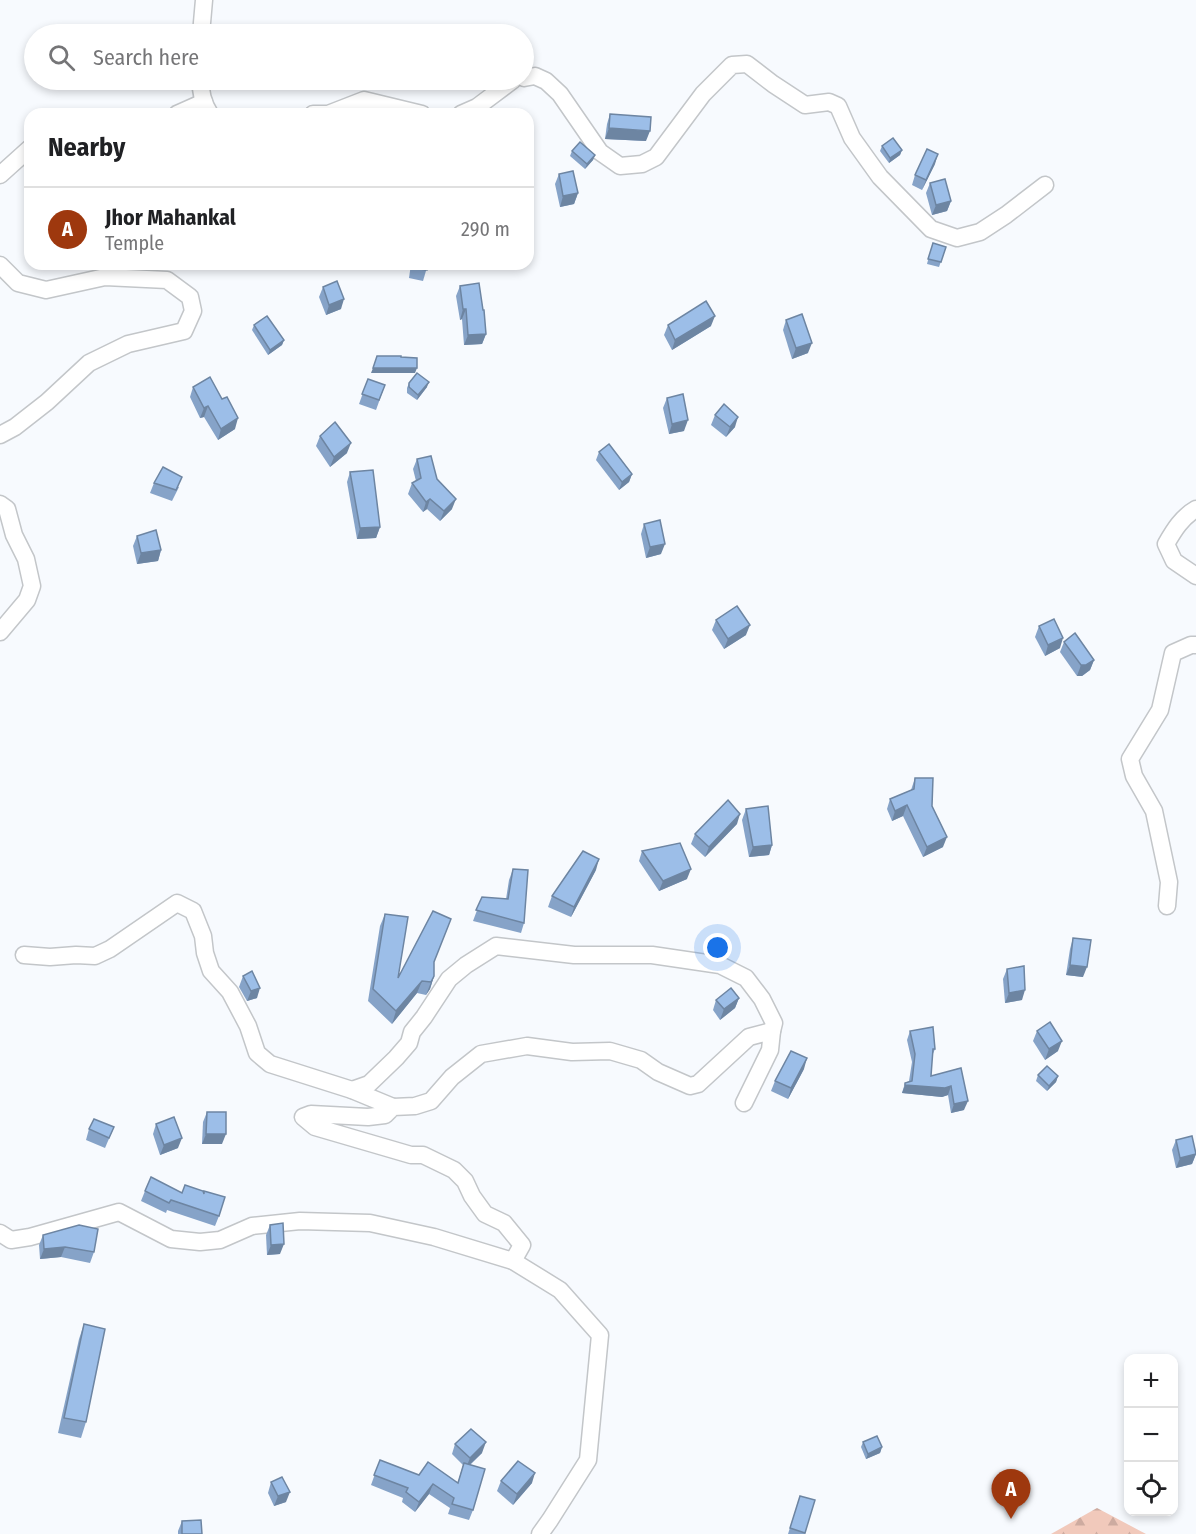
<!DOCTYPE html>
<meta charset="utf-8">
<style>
:root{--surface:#fff;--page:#f2f2f2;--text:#202124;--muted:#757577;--line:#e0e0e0;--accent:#9e380e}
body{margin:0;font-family:"Fira Sans Condensed",sans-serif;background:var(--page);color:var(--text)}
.controls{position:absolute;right:18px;bottom:18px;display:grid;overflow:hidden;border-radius:12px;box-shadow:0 3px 9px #0003}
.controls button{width:54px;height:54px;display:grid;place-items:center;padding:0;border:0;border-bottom:2px solid var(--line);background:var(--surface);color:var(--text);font:30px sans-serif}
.you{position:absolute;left:718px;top:948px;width:21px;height:21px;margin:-15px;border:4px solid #fff;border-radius:50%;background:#1a73e8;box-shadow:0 0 0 9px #1a73e833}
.badge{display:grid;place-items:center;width:39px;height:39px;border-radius:50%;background:var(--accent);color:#fff;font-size:20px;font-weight:700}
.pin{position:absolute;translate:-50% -50px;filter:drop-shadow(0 2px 3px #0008)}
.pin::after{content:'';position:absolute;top:32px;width:21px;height:18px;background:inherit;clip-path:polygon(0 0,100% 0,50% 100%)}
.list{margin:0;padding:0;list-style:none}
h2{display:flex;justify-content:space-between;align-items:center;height:78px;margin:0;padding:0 24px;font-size:26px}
h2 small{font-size:20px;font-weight:400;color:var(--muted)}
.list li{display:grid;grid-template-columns:39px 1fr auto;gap:18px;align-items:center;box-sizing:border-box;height:84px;padding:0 24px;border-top:2px solid var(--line)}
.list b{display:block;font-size:22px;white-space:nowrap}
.list p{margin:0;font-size:20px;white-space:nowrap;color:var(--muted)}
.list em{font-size:20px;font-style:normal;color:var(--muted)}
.icon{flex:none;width:33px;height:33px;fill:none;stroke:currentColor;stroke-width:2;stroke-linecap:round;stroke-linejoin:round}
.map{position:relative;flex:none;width:1196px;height:1534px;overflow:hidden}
.search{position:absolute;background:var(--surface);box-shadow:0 3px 9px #0003;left:24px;top:24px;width:510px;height:66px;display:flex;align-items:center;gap:15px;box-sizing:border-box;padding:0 21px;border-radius:33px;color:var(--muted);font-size:22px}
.panel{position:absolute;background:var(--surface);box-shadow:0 3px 9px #0003;left:24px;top:108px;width:510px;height:162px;border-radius:18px}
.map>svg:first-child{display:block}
</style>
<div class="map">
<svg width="1196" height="1534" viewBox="0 0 1196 1534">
<defs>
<pattern id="forest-firs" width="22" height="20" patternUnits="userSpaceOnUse" patternTransform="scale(1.5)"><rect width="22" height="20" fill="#f1c9bb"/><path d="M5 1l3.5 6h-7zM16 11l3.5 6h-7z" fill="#cdaba0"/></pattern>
</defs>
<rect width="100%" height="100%" fill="#f7fafe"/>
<!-- forest -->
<polygon fill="url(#forest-firs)" points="1097,1508 1146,1534 1051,1534"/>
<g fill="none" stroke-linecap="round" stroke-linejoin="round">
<defs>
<g id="minor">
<polyline points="201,34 204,0"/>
<polyline points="524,78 535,76 546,81 560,94 600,152 620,166 642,164 656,157 703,94 732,65 747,64 773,84 805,105 829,102 838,106 852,138 880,177 931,229 957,238 980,232 1006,215 1045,185"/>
<path d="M 201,80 C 200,92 203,103 210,114"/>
<polyline points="177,114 204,102"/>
<polyline points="313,114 328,114 364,100 422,114"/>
<polyline points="461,114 477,107 513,80"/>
<polyline points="0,175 30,148"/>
<polyline points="0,265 18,283 46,290 105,277 167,280 190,297 193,311 184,331 128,344 89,363 47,402 15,427 0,435"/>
<polyline points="0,504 7,509 14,535 26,559 32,586 27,600 0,632"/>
<path d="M 1196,509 C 1182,517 1174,530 1166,544 L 1174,561 L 1196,576"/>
<polyline points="1167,906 1169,882 1154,811 1134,776 1130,759 1160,710 1173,653 1191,645 1196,645"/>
<polyline points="24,955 50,957 76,955 95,956 110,949 177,903 193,911 203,936 205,953 211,971 230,992 248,1026 257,1053 270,1064 352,1090 393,1107"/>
<polyline points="352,1090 369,1084 396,1058 409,1043 412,1032 424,1017 449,979 466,965 496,946 574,955 652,955 720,965 746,978 762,999 774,1023 772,1031"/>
<polyline points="0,1233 11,1240 30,1237 119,1212 171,1239 200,1242 220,1240 252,1226 300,1221 370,1223 434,1237 513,1261 560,1290 600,1335 588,1460 550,1520 540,1534"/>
<polyline points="513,1261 522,1245 504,1223 485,1214 472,1196 465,1181 454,1170 423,1155 411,1155 315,1127 303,1117 311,1114 368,1117 385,1115 393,1107 415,1106 431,1101 452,1077 481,1054 527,1046 572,1052 610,1051 641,1060 658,1072 690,1086 698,1084 749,1037 772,1031 770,1050 744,1103"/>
</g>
</defs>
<!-- minor casing -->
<use href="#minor" stroke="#c3c6c9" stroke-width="19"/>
<!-- minor -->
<use href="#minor" stroke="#fff" stroke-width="16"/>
</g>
<!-- wall -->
<g fill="#86a3c8">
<polygon points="610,114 646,141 605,139 607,124"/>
<polygon points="882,146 902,150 900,155 889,163 880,151"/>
<polygon points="572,151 595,155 593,160 585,169 570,156"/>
<polygon points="935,164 922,190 912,185 915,175"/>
<polygon points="559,174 578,193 574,204 560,207 555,184"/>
<polygon points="930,183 951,201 947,211 932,215 926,193"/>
<polygon points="946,247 939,267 927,264 931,249"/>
<polygon points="411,264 428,264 423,281 409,278"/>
<polygon points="460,286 486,334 482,344 464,345 462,319 460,320 456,296"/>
<polygon points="323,287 341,309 326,315 319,297"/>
<polygon points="786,320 808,353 792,359 783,330"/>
<polygon points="254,325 284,340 282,345 268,355 252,330"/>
<polygon points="668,325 711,326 672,350 664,335"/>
<polygon points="368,379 385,385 376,410 359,404"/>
<polygon points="409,383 427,387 417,400 407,393 407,388"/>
<polygon points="193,387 235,429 218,440 204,417 200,418 190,397"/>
<polygon points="667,398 684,431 669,434 663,408"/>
<polygon points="715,415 735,427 726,437 711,425"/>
<polygon points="320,436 347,453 330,467 316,446"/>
<polygon points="599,452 632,474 629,482 619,490 596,460"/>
<polygon points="417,459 437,479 452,509 440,521 427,509 423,512 408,494 412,483 416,481 413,469"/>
<polygon points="350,472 380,527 376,538 357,539 347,482"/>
<polygon points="154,483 179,487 172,501 150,493"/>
<polygon points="644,524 661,554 646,558 641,534"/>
<polygon points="137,536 161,550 158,561 137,564 133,546"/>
<polygon points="716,620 746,635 724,649 712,630"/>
<polygon points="1039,626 1060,648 1045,656 1035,637"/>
<polygon points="1064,642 1094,660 1090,670 1082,676 1077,676 1060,652"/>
<polygon points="915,778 932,806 943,847 923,857 903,816 892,821 887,809 890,799 911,790"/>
<polygon points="746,809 772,845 769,855 749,857 742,820"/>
<polygon points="737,824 705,857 691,844 695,834"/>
<polygon points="642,851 687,879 659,891 639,861"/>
<polygon points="513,869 524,923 521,933 473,921 482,897 506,899 509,880"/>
<polygon points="596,870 571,917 548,907 552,896"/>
<polygon points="385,914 398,978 434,963 434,976 430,989 426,995 417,993 392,1024 368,1001 380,926"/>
<polygon points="1073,938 1083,977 1066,975 1070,949"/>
<polygon points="1007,969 1022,1000 1005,1003 1003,979"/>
<polygon points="243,976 257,998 247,1001 239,987"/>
<polygon points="739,998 735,1008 720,1020 713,1010 716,1000"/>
<polygon points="910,1031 935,1049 932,1056 931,1076 961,1068 964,1110 951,1113 948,1095 942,1097 902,1093 905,1083 909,1081 912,1062 907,1040"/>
<polygon points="1037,1031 1058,1051 1045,1060 1033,1041"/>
<polygon points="804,1069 788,1099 771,1091 775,1081"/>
<polygon points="1038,1075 1058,1076 1056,1082 1047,1091 1036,1081"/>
<polygon points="207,1112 222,1144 202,1144 203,1122"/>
<polygon points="156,1124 178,1148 160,1155 153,1134"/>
<polygon points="114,1127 105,1148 86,1140 89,1129"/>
<polygon points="1176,1140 1196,1154 1192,1164 1176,1168 1172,1150"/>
<polygon points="145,1191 219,1216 215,1226 167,1210 166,1213 141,1201"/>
<polygon points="270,1225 280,1254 267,1255 266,1235"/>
<polygon points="43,1235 94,1252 90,1263 61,1257 40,1259 39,1245"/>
<polygon points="84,1324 86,1422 81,1438 58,1433 79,1339"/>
<polygon points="863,1442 882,1447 880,1453 866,1459 861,1447"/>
<polygon points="455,1444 482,1453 470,1465 473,1510 469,1520 448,1514 450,1508 429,1494 415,1512 402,1502 403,1498 371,1485 380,1460 419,1475 458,1482 463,1465 452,1454"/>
<polygon points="501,1481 532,1483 513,1505 497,1491"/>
<polygon points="271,1482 286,1502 274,1506 268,1493"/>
<polygon points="800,1496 805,1533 805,1534 788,1534"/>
<polygon points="182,1521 202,1534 178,1534 178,1531"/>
</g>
<!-- shaded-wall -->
<g fill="#6d85a2">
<polygon points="609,128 650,131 646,141 605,139"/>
<polygon points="902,150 900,155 889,163 890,158"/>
<polygon points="938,154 935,164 922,190 926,180"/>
<polygon points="595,155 593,160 585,169 587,164"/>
<polygon points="578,193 574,204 560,207 563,196"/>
<polygon points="951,201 947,211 932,215 936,205"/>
<polygon points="344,299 341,309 326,315 329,305"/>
<polygon points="463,309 466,309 462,319 460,320"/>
<polygon points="715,316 711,326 672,350 675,340"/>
<polygon points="486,334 482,344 464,345 468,335"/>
<polygon points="284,340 282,345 268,355 270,350"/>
<polygon points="812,343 808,353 792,359 796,348"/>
<polygon points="373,368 417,368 415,373 371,373"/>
<polygon points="429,382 427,387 417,400 418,395"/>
<polygon points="208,406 204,417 200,418 204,408"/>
<polygon points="738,417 735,427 726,437 730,427"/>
<polygon points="238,418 235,429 218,440 221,429"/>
<polygon points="688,420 684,431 669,434 672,424"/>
<polygon points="351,443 347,453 330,467 334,457"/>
<polygon points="632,474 629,482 619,490 622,482"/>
<polygon points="430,499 427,509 423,512 426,502"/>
<polygon points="456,499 452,509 440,521 444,511"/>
<polygon points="380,527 376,538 357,539 360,528"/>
<polygon points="665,544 661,554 646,558 650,547"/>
<polygon points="161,550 158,561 137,564 141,553"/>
<polygon points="750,625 746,635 724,649 728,639"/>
<polygon points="1063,638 1060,648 1045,656 1048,645"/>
<polygon points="1094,660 1090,670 1082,676 1077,676 1081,665"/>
<polygon points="907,805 903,816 892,821 895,811"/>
<polygon points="740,814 737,824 705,857 709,847"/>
<polygon points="947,837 943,847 923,857 927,847"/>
<polygon points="772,845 769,855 749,857 753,847"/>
<polygon points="599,859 596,870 571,917 574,907"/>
<polygon points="691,869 687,879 659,891 663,881"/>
<polygon points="1070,965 1087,967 1083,977 1066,975"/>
<polygon points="434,976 430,989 426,995 431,982"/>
<polygon points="422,981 417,993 392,1024 396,1011"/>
<polygon points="260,988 257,998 247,1001 251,991"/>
<polygon points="1025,990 1022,1000 1005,1003 1009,993"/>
<polygon points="739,998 735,1008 720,1020 724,1009"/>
<polygon points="1062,1041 1058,1051 1045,1060 1049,1049"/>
<polygon points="807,1058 804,1069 788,1099 791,1088"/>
<polygon points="1058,1076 1056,1082 1047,1091 1049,1086"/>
<polygon points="905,1085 951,1086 948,1095 942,1097 902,1093"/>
<polygon points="968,1101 964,1110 951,1113 954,1104"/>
<polygon points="206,1134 226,1134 222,1144 202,1144"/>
<polygon points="182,1138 178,1148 160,1155 164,1145"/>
<polygon points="1196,1154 1192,1164 1176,1168 1180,1158"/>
<polygon points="284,1244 280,1254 267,1255 271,1245"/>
<polygon points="65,1247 61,1257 40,1259 44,1249"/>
<polygon points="486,1442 482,1453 466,1468 470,1458"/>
<polygon points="882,1447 880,1453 866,1459 868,1454"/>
<polygon points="535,1473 532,1483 513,1505 517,1494"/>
<polygon points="433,1484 429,1494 415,1512 419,1502"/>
<polygon points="290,1492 286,1502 274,1506 278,1496"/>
</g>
<!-- building -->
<g fill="#9cbee8" stroke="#6d85a2" stroke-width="1.5">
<polygon points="610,114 651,117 650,131 609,128"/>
<polygon points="893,138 902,150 890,158 882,146"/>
<polygon points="580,142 595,155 587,164 572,151"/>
<polygon points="927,149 938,154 926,180 915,175"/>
<polygon points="573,171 578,193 563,196 559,174"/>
<polygon points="945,179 951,201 936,205 930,183"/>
<polygon points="933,243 946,247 941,262 928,259"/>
<polygon points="413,264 428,264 427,270 413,268"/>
<polygon points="337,281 344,299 329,305 323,287"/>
<polygon points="479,283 483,310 484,310 486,334 468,335 466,309 463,309 460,286"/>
<polygon points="706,301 715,316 675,340 668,325"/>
<polygon points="802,314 812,343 796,348 786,320"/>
<polygon points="267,316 284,340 270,350 254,325"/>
<polygon points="377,356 401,356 401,357 417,358 417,368 373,368"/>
<polygon points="417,373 429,382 418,395 409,387 409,383"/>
<polygon points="210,377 222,399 227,397 238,418 221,429 208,406 204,408 193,387"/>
<polygon points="368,379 385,385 379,400 362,394"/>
<polygon points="683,394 688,420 672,424 667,398"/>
<polygon points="724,404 738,417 730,427 715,415"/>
<polygon points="335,422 351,443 334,457 320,436"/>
<polygon points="609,444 632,474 622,482 599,452"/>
<polygon points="431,456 437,479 456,499 444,511 430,499 426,502 412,483 421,478 417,459"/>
<polygon points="163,467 182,477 176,490 154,483"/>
<polygon points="373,470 380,527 360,528 350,472"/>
<polygon points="660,520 665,544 650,547 644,524"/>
<polygon points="156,530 161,550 141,553 137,536"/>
<polygon points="737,606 750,625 728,639 716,620"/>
<polygon points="1054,619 1063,638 1048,645 1039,626"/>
<polygon points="1075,633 1094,660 1086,665 1081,665 1064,642"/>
<polygon points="915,778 933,778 932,806 947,837 927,847 907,805 895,811 890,799 914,789"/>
<polygon points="728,800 740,814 709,847 695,834"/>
<polygon points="768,806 772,845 753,847 746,809"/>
<polygon points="680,843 691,869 663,881 642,851"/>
<polygon points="583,851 599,859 574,907 552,896"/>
<polygon points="513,869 528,870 524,923 476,910 482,897 508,899"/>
<polygon points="433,911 451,919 434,962 434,976 431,982 422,981 396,1011 373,989 385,914 408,917 398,978"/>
<polygon points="1073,938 1091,940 1087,967 1070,965"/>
<polygon points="1024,966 1025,990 1009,993 1007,969"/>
<polygon points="252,971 260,988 251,991 243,976"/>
<polygon points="731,988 739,998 724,1009 716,1000"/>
<polygon points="1050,1022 1062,1041 1049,1049 1037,1031"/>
<polygon points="933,1027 935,1049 933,1049 931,1076 961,1068 968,1101 954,1104 951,1086 945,1088 905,1085 905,1083 912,1081 915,1054 910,1031"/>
<polygon points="791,1051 807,1058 791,1088 775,1081"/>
<polygon points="1047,1066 1058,1076 1049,1086 1038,1075"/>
<polygon points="207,1112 226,1112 226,1134 206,1134"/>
<polygon points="174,1117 182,1138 164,1145 156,1124"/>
<polygon points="94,1119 114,1127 109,1138 89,1129"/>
<polygon points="1192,1136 1196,1154 1180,1158 1176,1140"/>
<polygon points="151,1177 182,1193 185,1185 203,1191 204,1194 204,1191 225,1197 219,1216 171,1200 169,1203 145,1191"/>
<polygon points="283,1223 284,1244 271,1245 270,1225"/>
<polygon points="79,1225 98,1229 94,1252 65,1247 44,1249 43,1235"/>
<polygon points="84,1324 105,1329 86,1422 64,1418"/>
<polygon points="471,1429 486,1442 470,1458 455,1444"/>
<polygon points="877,1436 882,1447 868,1454 863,1442"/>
<polygon points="380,1460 419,1475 428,1462 458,1483 464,1463 485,1469 473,1510 452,1504 454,1498 433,1484 419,1502 406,1492 408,1488 374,1475"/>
<polygon points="518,1461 535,1473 517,1494 501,1481"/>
<polygon points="282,1477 290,1492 278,1496 271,1482"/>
<polygon points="800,1496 815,1500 805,1533 790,1528"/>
<polygon points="201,1520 202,1534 182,1534 182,1521"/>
</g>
</svg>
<div class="controls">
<button>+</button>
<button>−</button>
<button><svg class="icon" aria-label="locate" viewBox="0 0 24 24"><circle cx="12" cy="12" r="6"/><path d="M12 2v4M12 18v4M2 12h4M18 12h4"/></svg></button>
</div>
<div class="you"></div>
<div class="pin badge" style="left:1011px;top:1519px">A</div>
<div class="search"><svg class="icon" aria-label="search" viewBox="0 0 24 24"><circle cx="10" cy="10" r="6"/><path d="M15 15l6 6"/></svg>Search here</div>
<section class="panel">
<h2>Nearby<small></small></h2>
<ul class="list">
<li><span class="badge">A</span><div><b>Jhor Mahankal</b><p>Temple</p></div><em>290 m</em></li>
</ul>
</section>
</div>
